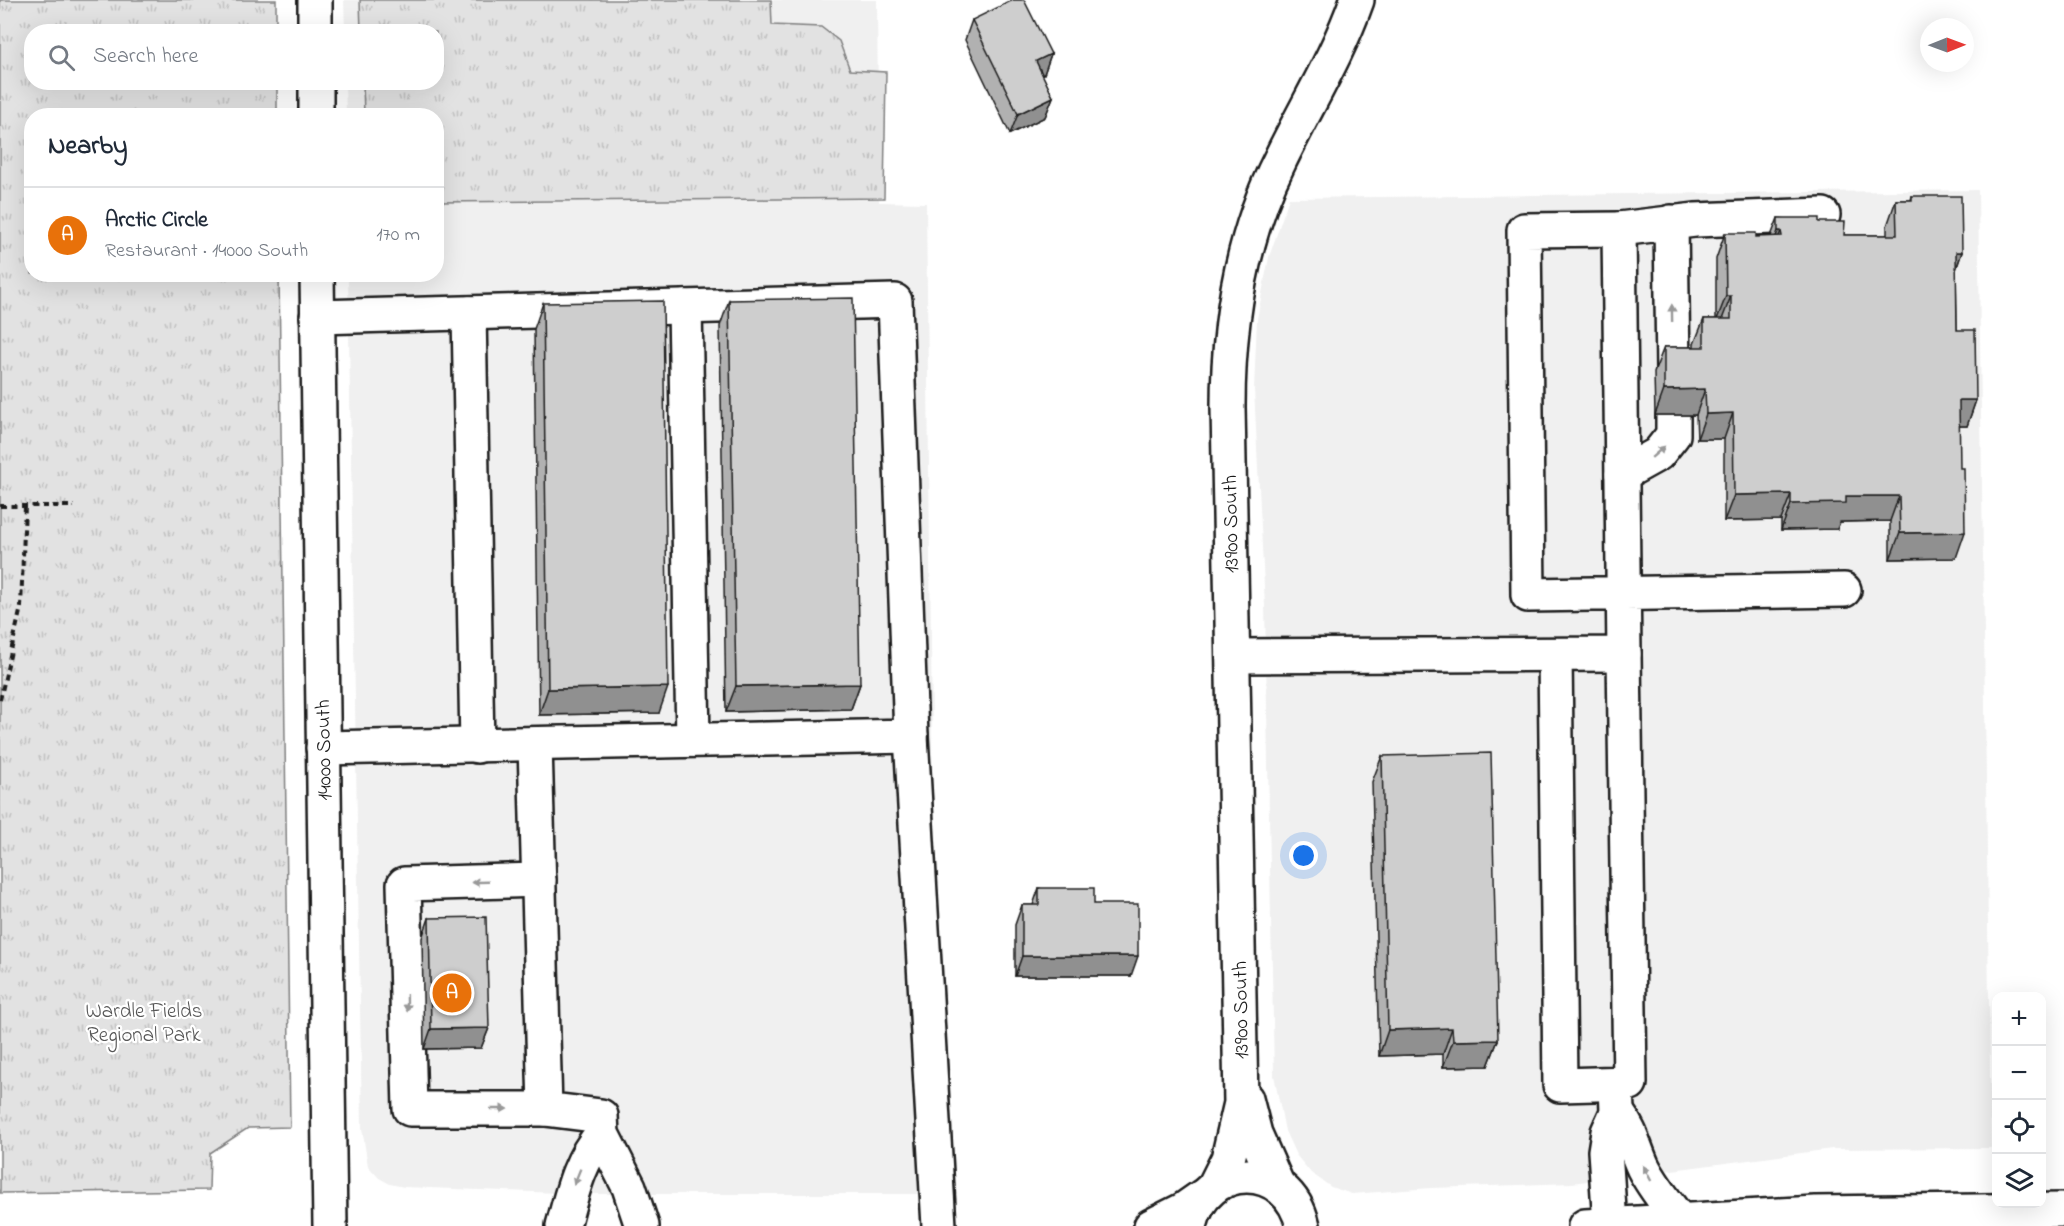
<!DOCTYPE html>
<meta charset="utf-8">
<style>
:root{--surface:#fff;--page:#f6f6f7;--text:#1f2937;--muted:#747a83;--line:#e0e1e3;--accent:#111827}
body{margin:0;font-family:"Indie Flower",sans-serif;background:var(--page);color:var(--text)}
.controls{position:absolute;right:18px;bottom:18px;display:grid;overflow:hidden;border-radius:12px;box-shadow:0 6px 24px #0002}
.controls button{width:54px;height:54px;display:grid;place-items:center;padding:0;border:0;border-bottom:2px solid var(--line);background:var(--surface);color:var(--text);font:30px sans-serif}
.compass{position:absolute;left:1920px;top:18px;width:54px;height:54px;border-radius:50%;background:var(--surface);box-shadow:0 6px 24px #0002;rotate:89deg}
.you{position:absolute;left:1304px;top:856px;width:21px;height:21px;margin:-15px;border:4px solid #fff;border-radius:50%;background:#1a73e8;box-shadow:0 0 0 9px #1a73e833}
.badge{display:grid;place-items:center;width:39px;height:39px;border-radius:50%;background:var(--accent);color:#fff;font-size:20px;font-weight:700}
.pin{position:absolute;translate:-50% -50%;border:3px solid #fff;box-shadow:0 2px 6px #0006}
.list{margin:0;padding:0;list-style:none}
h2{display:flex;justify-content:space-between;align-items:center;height:78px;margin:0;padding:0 24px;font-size:26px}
h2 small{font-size:20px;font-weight:400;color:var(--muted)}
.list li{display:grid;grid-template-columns:39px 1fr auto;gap:18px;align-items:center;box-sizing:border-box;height:96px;padding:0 24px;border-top:2px solid var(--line)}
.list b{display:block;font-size:22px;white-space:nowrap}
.list p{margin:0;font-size:20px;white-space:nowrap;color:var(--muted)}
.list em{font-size:20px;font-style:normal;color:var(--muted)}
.icon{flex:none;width:33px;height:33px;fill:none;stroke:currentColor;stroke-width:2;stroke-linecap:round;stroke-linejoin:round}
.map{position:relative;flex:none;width:2064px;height:1226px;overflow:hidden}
.search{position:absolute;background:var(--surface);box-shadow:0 6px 24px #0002;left:24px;top:24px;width:420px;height:66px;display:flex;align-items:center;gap:15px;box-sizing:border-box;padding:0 21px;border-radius:24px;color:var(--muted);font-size:22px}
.panel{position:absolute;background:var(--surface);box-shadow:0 6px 24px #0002;left:24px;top:108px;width:420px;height:174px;border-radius:24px}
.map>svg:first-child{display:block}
</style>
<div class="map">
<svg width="2064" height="1226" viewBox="0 0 2064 1226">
<defs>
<pattern id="grass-tufts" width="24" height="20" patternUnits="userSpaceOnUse" patternTransform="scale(1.5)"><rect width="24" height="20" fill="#e2e2e2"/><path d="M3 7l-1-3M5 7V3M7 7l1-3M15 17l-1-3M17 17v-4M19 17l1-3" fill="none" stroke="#c1c1c1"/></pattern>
</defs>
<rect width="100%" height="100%" fill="#fff"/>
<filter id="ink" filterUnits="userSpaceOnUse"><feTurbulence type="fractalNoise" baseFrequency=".0167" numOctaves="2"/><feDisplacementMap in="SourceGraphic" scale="12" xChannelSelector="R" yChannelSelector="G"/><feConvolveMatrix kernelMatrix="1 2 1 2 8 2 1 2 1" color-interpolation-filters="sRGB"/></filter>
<g filter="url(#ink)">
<!-- built -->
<g fill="#f0f0f0">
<polygon points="344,0 877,0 879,202 926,203 934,905 957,1194 582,1194 404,1187 390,1184 379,1178 368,1166 362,1128 348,275 436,274 436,116 346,115 345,83 436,82 436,32 345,31"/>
<polygon points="1978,190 1991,1148 1832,1149 1572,1183 1431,1188 1352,1194 1331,1187 1311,1173 1296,1155 1285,1131 1274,1075 1265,606 1254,389 1257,319 1269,257 1289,198"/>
</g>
<!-- grass -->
<g fill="url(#grass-tufts)" stroke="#7f7f7f" stroke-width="1.5">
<polygon points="0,0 276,0 276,31 32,32 32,82 277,83 277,115 32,116 32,274 279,275 290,1127 248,1128 210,1153 209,1190 0,1193"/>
<polygon points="360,0 771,0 772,25 821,27 839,41 850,70 886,72 884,198 437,202 436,116 364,115 363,83 436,82 436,32 361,31"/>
</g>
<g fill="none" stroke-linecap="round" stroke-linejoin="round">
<defs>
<g id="minor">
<polyline points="315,0 315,32"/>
<polyline points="316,82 316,116"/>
<polyline points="1671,222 1673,372"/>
<polyline points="1619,229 1695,220 1823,215"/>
<polyline points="317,274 330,1226"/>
<polyline points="685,307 693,740"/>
<polyline points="469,313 477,746"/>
<polyline points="317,317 895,301 911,736 323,748"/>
<polyline points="1622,474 1658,454 1673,435 1673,416"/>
<polyline points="1555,655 1560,1085 1630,1083 1624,654"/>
<polyline points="1233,656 1624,654 1619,229 1524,230 1528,595 1844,590"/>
<polyline points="911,736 939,1226"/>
<polyline points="535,744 545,1109 601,1116 602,1134 629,1187 642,1226"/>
<polyline points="539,880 404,884 410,1109 545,1109"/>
<polyline points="1246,1099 1255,1134 1277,1184"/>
<path d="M 1617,1112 C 1633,1134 1633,1145 1643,1167 C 1653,1187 1667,1203 1680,1221"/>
<path d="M 1215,1185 L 1228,1159 L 1241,1103 L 1228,407 C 1228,321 1241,237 1280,160 C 1306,106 1337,57 1357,0"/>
<polyline points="1610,1224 1605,1151 1608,1132 1617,1112 1616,1084"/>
<path d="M 563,1226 C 572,1193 579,1160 602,1134"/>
</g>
<g id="major">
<polyline points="1151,1226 1183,1210 1203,1196"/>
<path d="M 1190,1226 C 1205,1160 1288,1159 1303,1226"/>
<polyline points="1585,1226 1815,1213 2064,1210"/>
</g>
</defs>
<!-- minor casing -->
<use href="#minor" stroke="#1c1c1c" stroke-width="38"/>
<!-- major casing -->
<use href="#major" stroke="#1c1c1c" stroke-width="38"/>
<!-- path -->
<g stroke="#1c1c1c" stroke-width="4" stroke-dasharray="6 4.5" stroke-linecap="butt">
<polyline points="0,506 74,506"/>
<polyline points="0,700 21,607 25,506"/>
</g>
<!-- minor -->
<use href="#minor" stroke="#fff" stroke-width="33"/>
<!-- major -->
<use href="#major" stroke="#fff" stroke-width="33"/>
</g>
<!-- wall -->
<g fill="#b1b1b1" stroke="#1c1c1c" stroke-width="1.5">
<polygon points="972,20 1051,54 1044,74 1042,75 1053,97 1045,117 1010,134 965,40"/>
<polygon points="1912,196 1962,252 1956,270 1957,330 1976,400 1967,426 1959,426 1956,558 1890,559 1890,521 1840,522 1837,529 1781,530 1781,520 1724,521 1724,439 1697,439 1696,415 1655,415 1654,373 1664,347 1694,347 1694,344 1704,319 1716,319 1716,259 1725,233 1756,237 1771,236 1778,218 1819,222 1844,235 1887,235 1887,226 1896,200 1911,200"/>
<polygon points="729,300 860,684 851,709 726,712 720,326"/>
<polygon points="543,303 659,713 539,715 534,329"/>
<polygon points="1382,756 1498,1040 1488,1066 1443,1067 1443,1054 1379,1056 1372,782"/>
<polygon points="1039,888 1094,904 1131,976 1015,976 1015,925 1022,905 1033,905"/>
<polygon points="429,918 489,1028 481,1048 424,1049 422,938"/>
</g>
<!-- shaded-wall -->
<g fill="#909090" stroke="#1c1c1c" stroke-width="1.5">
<polygon points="1051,54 1044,74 1028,81 1036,61"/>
<polygon points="1053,97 1045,117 1010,134 1018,114"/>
<polygon points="1778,231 1781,231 1772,256 1769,256"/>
<polygon points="1956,252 1962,252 1953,278"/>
<polygon points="1726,296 1731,296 1721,322 1716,322"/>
<polygon points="1705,389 1696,415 1655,415 1664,390"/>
<polygon points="1959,400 1976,400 1967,426 1950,426"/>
<polygon points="1733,413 1724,439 1697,439 1706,414"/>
<polygon points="1791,494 1781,520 1724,521 1734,495"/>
<polygon points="1846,496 1899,496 1890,521 1840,522 1837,529 1781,530 1791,504"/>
<polygon points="1965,532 1956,558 1890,559 1900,533"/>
<polygon points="860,684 851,709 726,712 736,686"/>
<polygon points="668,687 659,713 539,715 548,689"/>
<polygon points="1022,956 1138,956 1131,976 1015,976"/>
<polygon points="489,1028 481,1048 424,1049 431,1029"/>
<polygon points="1452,1028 1443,1054 1379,1056 1388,1030"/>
<polygon points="1498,1040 1488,1066 1443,1067 1453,1041"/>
</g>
<!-- building -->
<g fill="#cecece" stroke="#1c1c1c" stroke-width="1.5">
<polygon points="1013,0 1024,0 1051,54 1036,61 1053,97 1018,114 972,20"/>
<polygon points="1912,196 1961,196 1962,252 1956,252 1957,330 1975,330 1976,400 1959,400 1960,468 1964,468 1965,532 1900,533 1899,496 1846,496 1846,503 1791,504 1791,494 1734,495 1733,413 1706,414 1705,389 1664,390 1664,347 1704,347 1704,319 1731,319 1731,296 1726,296 1725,233 1756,233 1756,237 1782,236 1781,231 1778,231 1778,218 1819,218 1819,222 1845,222 1844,235 1897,235 1896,200 1912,200"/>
<polygon points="853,298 860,684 736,686 729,300"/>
<polygon points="663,301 668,687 548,689 543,303"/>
<polygon points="1491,753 1498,1040 1453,1041 1452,1028 1388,1030 1382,756"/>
<polygon points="1039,888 1094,888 1094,904 1138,904 1138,956 1022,956 1022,905 1039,905"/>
<polygon points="486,917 489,1028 431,1029 429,918"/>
</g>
<!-- one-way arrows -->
<defs><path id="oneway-solid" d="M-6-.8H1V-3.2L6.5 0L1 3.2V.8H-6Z" transform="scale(1.5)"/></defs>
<g fill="#999">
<use href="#oneway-solid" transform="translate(1672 313) rotate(-91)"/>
<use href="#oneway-solid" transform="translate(1658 452) rotate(-41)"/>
<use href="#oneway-solid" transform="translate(480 882) rotate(178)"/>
<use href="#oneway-solid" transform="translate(407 1003) rotate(89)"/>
<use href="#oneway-solid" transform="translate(499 1109)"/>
<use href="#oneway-solid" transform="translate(1647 1173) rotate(-118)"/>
<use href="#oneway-solid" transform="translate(577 1177) rotate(112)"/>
</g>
</g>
<g text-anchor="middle" stroke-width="4.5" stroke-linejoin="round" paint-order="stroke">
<!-- street labels -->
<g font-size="21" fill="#1c1c1c" stroke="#fff">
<text transform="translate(1230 524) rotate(-91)" y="7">13900 South</text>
<text transform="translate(323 750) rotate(-91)" y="7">14000 South</text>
<text transform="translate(1240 1010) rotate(-91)" y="7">13900 South</text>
</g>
<!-- park labels -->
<g font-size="21" fill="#575757" stroke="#fff">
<text x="144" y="1017">Wardle Fields<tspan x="144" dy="24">Regional Park</tspan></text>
</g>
</g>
</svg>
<div class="controls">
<button>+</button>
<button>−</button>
<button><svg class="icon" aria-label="locate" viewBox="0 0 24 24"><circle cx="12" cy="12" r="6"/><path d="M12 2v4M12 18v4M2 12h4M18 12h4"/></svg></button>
<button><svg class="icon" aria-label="layers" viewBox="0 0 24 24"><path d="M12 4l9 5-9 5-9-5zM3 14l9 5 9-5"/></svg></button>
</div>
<svg class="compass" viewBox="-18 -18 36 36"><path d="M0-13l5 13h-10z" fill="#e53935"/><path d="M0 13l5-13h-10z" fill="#747a83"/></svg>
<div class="you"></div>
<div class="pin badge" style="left:452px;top:993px;background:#e8710a">A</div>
<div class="search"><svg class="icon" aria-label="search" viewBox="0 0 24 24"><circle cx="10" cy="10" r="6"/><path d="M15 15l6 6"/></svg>Search here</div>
<section class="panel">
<h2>Nearby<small></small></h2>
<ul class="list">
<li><span class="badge" style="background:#e8710a">A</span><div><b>Arctic Circle</b><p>Restaurant · 14000 South</p></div><em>170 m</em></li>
</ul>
</section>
</div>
